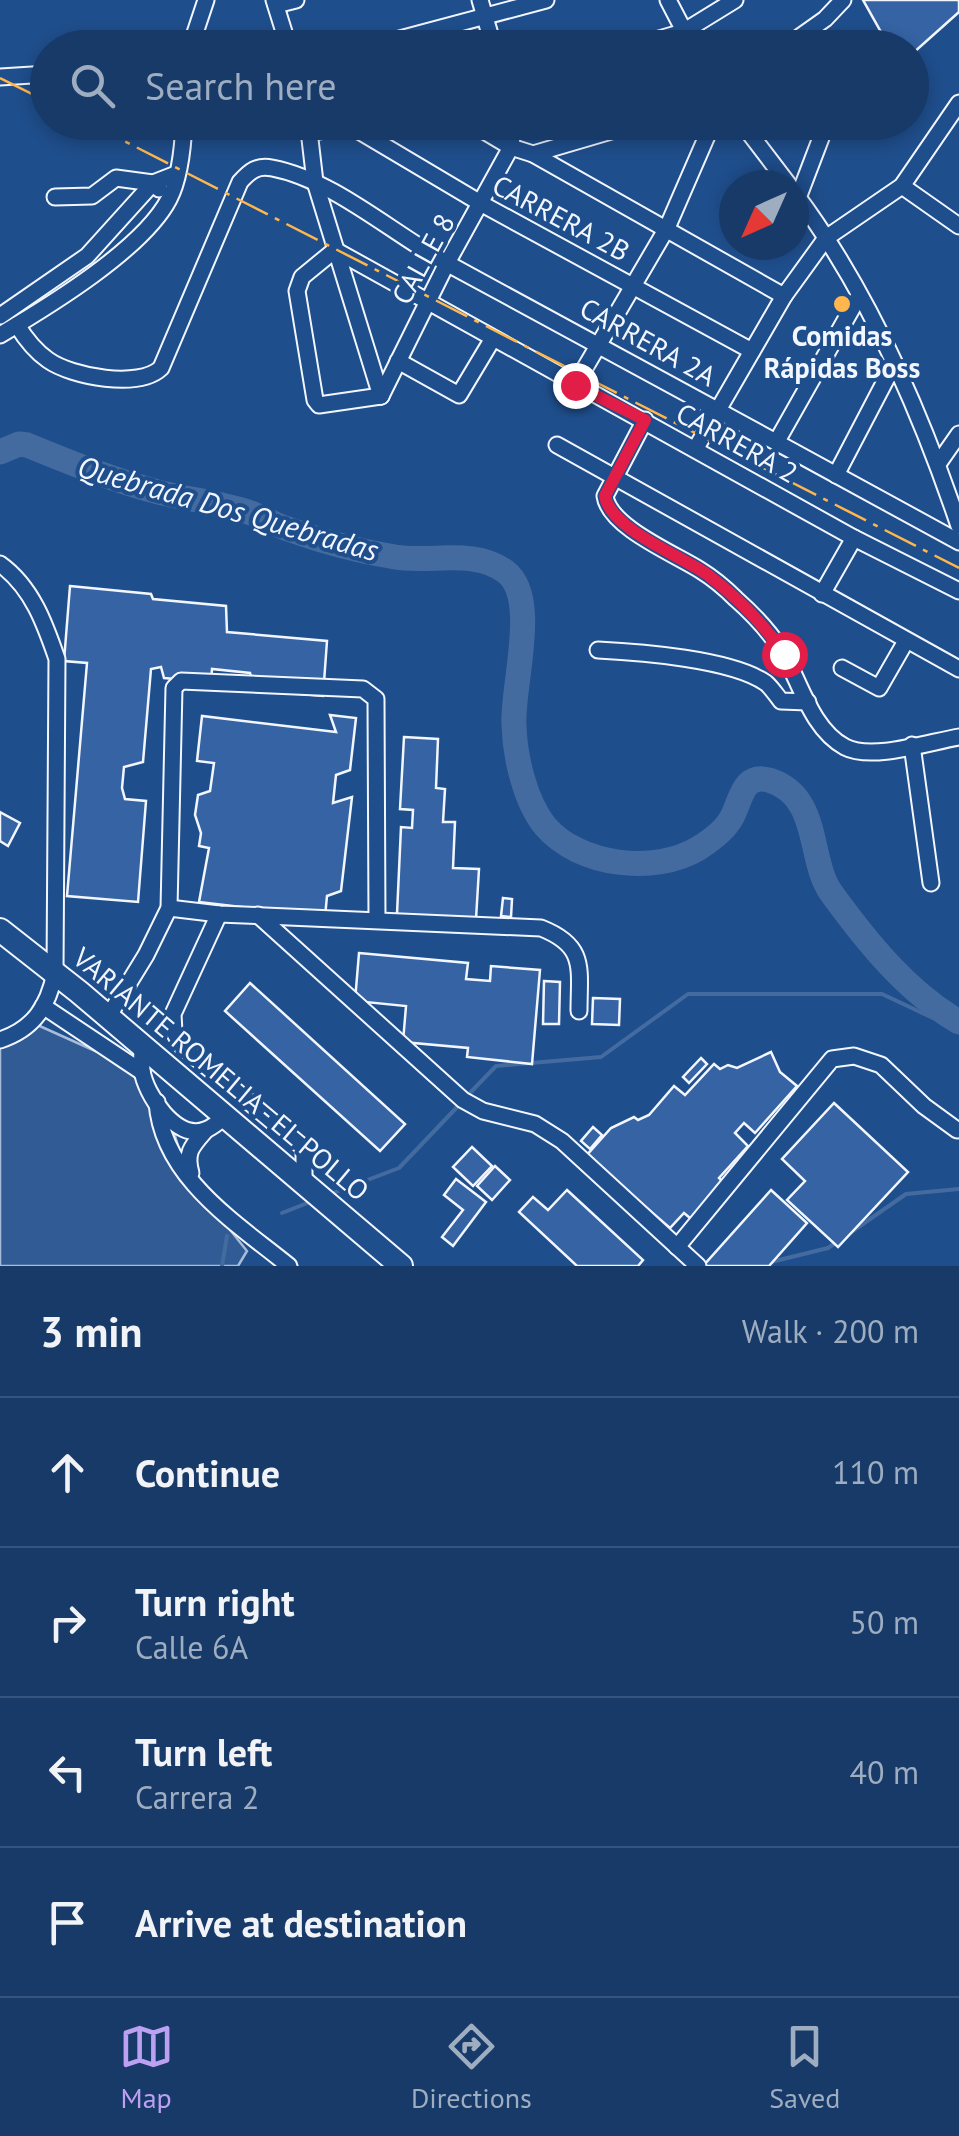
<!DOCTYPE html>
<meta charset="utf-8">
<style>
:root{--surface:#173a69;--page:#244571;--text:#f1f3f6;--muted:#9eadc0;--line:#36547d;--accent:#bca0f2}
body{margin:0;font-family:"PT Sans",sans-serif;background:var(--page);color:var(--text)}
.compass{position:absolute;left:719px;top:170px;width:90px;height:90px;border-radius:50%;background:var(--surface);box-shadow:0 5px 15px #0003;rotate:225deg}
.stop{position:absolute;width:30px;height:30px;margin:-22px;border:8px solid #e11d48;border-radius:50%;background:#fff}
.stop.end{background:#e11d48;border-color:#fff;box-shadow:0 2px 10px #0008}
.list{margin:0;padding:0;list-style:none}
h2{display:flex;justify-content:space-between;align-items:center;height:130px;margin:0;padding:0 40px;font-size:42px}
h2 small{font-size:32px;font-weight:400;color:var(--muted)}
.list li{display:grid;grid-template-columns:65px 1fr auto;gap:30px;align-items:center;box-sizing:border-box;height:150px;padding:0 40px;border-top:2px solid var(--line)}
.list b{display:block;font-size:38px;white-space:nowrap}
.list p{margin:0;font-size:32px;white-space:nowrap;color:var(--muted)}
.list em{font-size:32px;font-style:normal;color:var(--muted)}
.icon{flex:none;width:55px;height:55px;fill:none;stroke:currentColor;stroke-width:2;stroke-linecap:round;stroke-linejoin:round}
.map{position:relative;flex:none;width:959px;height:1266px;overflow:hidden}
.search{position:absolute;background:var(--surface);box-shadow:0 5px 15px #0003;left:30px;right:30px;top:30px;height:110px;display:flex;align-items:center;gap:25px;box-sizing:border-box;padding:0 35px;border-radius:55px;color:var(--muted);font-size:38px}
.sheet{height:730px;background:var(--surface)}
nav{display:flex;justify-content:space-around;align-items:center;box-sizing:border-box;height:140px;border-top:2px solid var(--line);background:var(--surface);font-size:28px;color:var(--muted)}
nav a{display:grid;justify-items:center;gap:5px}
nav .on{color:var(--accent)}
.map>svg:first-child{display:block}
</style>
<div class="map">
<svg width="959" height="1266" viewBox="0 0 959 1266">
<rect width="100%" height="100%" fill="#1f4e8c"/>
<!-- built -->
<polygon fill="#305b95" stroke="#a8bbd7" stroke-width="2.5" points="33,1023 142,1072 170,1119 187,1176 247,1251 238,1266 0,1266 0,1040"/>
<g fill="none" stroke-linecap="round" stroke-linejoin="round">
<!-- stream -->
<g stroke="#446ba0" stroke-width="4">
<polyline points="467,1096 496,1066 601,1057 688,994 882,994 933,1018 949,1017"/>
<polyline points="328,1195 399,1168 461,1103"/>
<polyline points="282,1213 310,1202"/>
<polyline points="850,1233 906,1194 959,1189"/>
<polyline points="771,1262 828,1248 838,1241"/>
<polyline points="222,1266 227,1236"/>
</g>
<!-- river -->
<path stroke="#446ba0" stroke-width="25" d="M 0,452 L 19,444 L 27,445 C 71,463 115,481 162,493 C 192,500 222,503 251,513 C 262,517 273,524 285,528 C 321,541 357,551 395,557 C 431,563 474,548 506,572 C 540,598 511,689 514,726 C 515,757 525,801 545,826 C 579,866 655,875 699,848 C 710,841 726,829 732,817 C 741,801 742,773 769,780 C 822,796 807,861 832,894 C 867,942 907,992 959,1022"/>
</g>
<!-- building -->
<g fill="#3563a3" stroke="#f2f6ff" stroke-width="2.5">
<polygon points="863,0 959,0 959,12 912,54 912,48 890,48"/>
<polygon points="70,586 151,594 153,599 226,606 227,632 327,641 323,696 255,690 250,673 212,669 211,682 164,678 161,667 151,669 143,762 124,767 122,788 125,799 146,801 138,902 67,896 87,663 64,661"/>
<polygon points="330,715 356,718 350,770 336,775 333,803 352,797 341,891 327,896 325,917 199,902 209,848 199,846 201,833 195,815 198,795 210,791 214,763 197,761 202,716 336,732"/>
<polygon points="404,737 438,739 436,788 445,789 443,822 455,822 453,868 479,869 476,919 397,914 401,827 412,828 413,810 400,809"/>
<polygon points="0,812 20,823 8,846 0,841"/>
<polygon points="503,898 512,899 511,917 501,916"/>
<polygon points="359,953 468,963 466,979 490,981 491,966 540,970 532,1064 467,1057 468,1048 403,1042 406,1006 355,1001"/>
<polygon points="544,981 560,982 559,1024 543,1024"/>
<polygon points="250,983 405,1124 380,1151 225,1011"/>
<polygon points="593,998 620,999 619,1025 592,1024"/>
<polygon points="771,1052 780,1072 797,1086 755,1133 744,1123 735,1133 748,1146 719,1178 728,1187 696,1223 684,1213 670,1228 586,1156 611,1128 634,1117 638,1120 649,1115 674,1086 685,1095 714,1064 720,1069 728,1065 737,1068"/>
<polygon points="701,1058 707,1064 689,1083 683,1077"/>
<polygon points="834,1103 908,1172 838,1247 787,1200 805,1181 782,1159"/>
<polygon points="593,1127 602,1135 590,1149 581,1141"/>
<polygon points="472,1147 492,1166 473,1186 453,1167"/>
<polygon points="495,1166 510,1180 492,1200 477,1186"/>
<polygon points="456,1179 486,1202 453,1246 442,1237 463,1210 444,1195"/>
<polygon points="567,1190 643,1260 638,1266 577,1266 519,1212 533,1197 548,1210"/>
<polygon points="771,1190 807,1223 769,1266 703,1266"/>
</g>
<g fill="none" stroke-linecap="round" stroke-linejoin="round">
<defs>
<g id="minor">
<polyline points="274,0 289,48"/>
<polyline points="480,0 494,48"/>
<polyline points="668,0 693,48"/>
<polyline points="276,5 296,0"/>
<polyline points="113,40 159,48"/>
<polyline points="190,48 206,0"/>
<polyline points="254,48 286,39"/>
<polyline points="366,48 546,0"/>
<polyline points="628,48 683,32 735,0"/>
<polyline points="784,48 825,19 843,0"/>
<polyline points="0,77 48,74"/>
<polyline points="308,122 315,182 381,396"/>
<polyline points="469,122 511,147 533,154 784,296"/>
<polyline points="741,122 789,185"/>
<polyline points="349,125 482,204 752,351"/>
<polyline points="310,133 355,124"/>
<polyline points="533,154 642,122"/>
<polyline points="902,186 959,226"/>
<path d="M 794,192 C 868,290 920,410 959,526"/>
<polyline points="55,197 92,196 116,178 153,183 159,189"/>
<polyline points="798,198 827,122"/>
<polyline points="335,250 854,538 959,591"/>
<polyline points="335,250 302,277 297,291 315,400 319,405 381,396"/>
<polyline points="0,316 87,256 153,183 176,174"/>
<path d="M 17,325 C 25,338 35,351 48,360 C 72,377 139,389 161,368 L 240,182 C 250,171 257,165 272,168 C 335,180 395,236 452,266 C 622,357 790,450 959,542"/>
<path d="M 0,335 C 49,306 143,249 169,199 C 180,178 183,146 184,122"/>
<polyline points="398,361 459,395 492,340"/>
<polyline points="575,385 667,228 713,122"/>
<polyline points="381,396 447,263 511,147 513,122"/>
<path d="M 645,420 L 605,496 C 609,527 675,554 700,570 C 713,578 725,588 736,599 C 753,614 769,631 782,651 C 800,681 811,729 845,747 C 872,761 929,742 959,737"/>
<polyline points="777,441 859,296"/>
<polyline points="557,445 959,669"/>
<polyline points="696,448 784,296 826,238 902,186 959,103"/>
<polyline points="938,464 959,434"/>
<polyline points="836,475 893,366"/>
<path d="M 0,564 C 32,587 45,624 57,659 L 55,973 C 48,1006 34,1029 0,1040"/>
<polyline points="822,594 854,538"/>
<path d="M 598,650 C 639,652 732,659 766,683 C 771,687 777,696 781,701 L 808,702"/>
<polyline points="842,668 879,688 906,641"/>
<polyline points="912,745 931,883"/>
<path d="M 169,908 L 219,914 L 541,928 C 587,946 579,969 579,1011"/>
<polyline points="219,914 173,1014 174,1032 182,1046 304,1148 304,1184"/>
<polyline points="258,915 463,1100 483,1111 535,1124 562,1141 698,1266"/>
<polyline points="43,1006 142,1072"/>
<polyline points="108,1017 146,955 169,908 174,688 181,681 363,689 376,699 377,920"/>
<path d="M 142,1046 C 142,1054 141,1063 142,1070 C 145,1094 176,1141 205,1130 C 212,1128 219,1121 225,1117"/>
<path d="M 157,1102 C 162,1177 236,1223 289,1266"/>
<path d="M 191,1173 C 185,1152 192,1146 206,1130"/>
<polyline points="677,1247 832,1059 854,1056 881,1065 924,1106 957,1130"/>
</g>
<polyline id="highway" points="0,930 79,992 401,1266"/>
</defs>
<!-- minor casing -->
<use href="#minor" stroke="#f2f6ff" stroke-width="19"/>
<!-- highway casing -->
<use href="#highway" stroke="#f2f6ff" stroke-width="26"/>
<!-- minor -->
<use href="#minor" stroke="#1f4e8c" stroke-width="15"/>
<!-- highway -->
<use href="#highway" stroke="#1f4e8c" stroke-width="22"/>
<!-- power -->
<g stroke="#ffb74d" stroke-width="2.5" stroke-dasharray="35 8 5 8" stroke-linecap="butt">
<polyline points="0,78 48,102"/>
<polyline points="87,122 959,568"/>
</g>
</g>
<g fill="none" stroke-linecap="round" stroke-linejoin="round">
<!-- route -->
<path stroke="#e11d48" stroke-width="12" d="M 575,385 L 645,420 L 605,496 C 610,529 682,556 708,575 C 738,598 763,623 784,654"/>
</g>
<!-- markers -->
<circle fill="#ffb74d" stroke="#1f4e8c" stroke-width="4" cx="842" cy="304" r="10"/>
<g text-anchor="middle" stroke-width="8" stroke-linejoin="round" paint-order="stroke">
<!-- street labels -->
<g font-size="28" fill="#f2f6ff" stroke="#1f4e8c">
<text transform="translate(561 218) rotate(28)" y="10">CARRERA 2B</text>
<text transform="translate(423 259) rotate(-61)" y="10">CALLE 8</text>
<text transform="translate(648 342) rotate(29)" y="10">CARRERA 2A</text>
<text transform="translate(737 443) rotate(29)" y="10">CARRERA 2</text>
<text transform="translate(221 1074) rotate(40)" y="10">VARIANTE ROMELIA - EL POLLO</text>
</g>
<!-- poi labels -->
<g font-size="28" font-weight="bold" fill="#f2f6ff" stroke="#1f4e8c">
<text x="842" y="346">Comidas<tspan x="842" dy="32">Rápidas Boss</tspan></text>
</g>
<!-- water labels -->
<g font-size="30" font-style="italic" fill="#f2f6ff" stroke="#1f4e8c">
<text transform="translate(228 509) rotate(16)" y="10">Quebrada Dos Quebradas</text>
</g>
</g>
</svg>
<svg class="compass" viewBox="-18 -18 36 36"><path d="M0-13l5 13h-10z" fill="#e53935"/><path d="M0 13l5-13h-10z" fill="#9eadc0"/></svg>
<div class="stop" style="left:784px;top:654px"></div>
<div class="stop end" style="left:575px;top:385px"></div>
<div class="search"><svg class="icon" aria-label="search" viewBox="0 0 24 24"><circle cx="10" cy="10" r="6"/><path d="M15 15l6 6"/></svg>Search here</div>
</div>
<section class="sheet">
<h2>3 min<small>Walk · 200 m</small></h2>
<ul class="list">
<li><svg class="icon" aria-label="ahead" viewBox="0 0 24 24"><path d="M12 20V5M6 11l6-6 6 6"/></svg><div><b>Continue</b></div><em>110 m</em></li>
<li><svg class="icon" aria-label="right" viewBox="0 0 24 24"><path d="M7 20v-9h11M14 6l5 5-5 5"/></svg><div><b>Turn right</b><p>Calle 6A</p></div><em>50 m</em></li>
<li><svg class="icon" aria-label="left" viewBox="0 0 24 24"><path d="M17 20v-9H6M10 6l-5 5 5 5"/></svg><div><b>Turn left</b><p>Carrera 2</p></div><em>40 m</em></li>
<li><svg class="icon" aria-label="arrive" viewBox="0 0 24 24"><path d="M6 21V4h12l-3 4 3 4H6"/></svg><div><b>Arrive at destination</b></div></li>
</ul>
</section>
<nav>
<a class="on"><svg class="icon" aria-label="map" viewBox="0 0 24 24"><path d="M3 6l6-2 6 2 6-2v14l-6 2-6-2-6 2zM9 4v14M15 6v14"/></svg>Map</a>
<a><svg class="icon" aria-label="directions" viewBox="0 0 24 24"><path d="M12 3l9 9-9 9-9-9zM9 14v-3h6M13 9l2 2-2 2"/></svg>Directions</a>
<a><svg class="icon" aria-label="saved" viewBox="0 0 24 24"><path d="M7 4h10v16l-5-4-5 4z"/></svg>Saved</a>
</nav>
